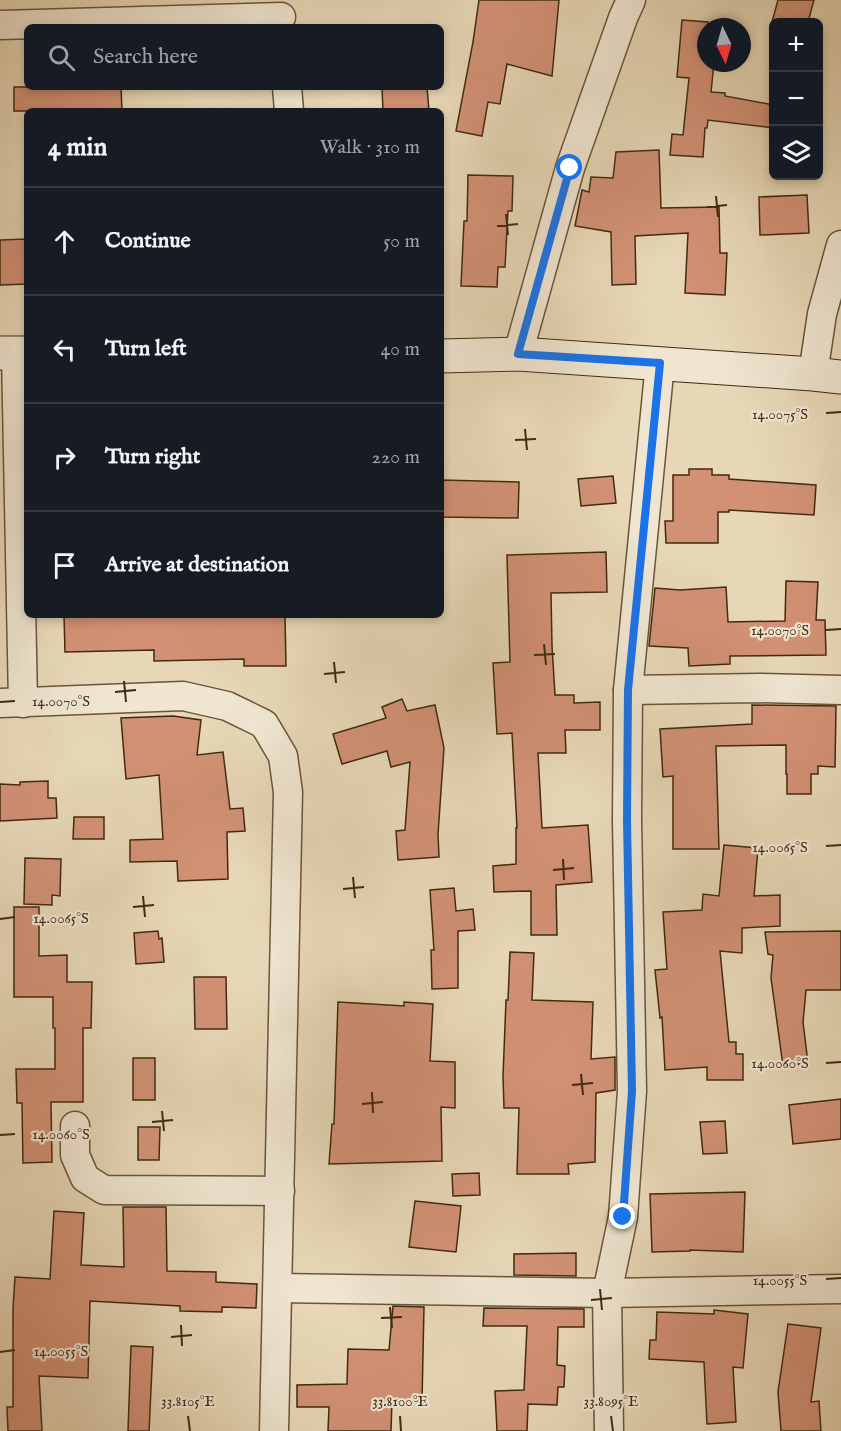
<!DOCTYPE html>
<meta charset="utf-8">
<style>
:root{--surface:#171b24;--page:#20242c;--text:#f1f3f6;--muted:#9ea1a6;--line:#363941}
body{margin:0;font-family:"IM FELL English",serif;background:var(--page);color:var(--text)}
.controls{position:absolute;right:18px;top:18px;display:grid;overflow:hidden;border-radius:9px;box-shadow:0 3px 9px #0003}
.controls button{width:54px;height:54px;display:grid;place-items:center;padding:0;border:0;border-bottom:2px solid var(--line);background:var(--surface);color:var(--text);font:30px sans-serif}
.compass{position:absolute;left:697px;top:18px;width:54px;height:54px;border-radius:50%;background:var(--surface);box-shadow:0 3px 9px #0003;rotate:175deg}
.stop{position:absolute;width:18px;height:18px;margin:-14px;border:4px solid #1a73e8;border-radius:50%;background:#fff}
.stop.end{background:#1a73e8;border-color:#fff;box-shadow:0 2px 6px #0008}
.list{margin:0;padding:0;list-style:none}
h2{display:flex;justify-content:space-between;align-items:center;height:78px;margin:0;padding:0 24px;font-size:26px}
h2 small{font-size:20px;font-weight:400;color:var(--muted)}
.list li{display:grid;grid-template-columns:39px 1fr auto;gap:18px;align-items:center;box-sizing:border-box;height:108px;padding:0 24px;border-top:2px solid var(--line)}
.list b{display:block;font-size:22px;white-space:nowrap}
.list em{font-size:20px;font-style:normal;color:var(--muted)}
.icon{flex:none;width:33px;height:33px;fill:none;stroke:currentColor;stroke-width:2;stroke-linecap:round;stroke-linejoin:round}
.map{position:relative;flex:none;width:841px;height:1431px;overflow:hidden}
.search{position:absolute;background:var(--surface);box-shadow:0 3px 9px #0003;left:24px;top:24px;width:420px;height:66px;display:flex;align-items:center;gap:15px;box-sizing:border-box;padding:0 21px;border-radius:9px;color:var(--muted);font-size:22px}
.panel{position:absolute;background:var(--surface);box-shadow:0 3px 9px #0003;left:24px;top:108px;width:420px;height:510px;border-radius:9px}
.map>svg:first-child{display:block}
</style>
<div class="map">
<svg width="841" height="1431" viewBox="0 0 841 1431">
<rect width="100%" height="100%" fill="#e7d7b6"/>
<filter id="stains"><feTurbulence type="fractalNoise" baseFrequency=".00333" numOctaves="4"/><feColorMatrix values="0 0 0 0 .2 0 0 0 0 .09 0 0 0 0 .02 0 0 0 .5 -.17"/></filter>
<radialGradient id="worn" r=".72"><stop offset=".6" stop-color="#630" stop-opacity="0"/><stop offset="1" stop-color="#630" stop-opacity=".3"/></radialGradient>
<!-- building -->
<g fill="#d29175" stroke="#412a11" stroke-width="1.5">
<polygon points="479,0 559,0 552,76 507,64 500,104 488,102 482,136 456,131 473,42"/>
<polygon points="778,0 814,0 808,22 772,22"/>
<polygon points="682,20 708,22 707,27 706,27 706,63 714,63 711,92 725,93 725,96 774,105 774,128 708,120 707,128 705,128 703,157 670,155 672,134 683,135 689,78 677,77"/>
<polygon points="14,87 121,87 122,111 14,111"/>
<polygon points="382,87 427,87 429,111 383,111"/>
<polygon points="659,150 661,208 719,207 720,253 727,253 725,295 685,293 688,233 635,236 636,284 612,285 611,232 575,226 582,190 589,192 591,177 613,178 616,152"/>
<polygon points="468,175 513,176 512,211 508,211 505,267 498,267 497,287 461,286 464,221 467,221"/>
<polygon points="807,195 809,233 760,235 759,197"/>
<polygon points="27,239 27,284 0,285 0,240"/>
<polygon points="689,469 712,469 712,475 729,475 729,479 816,485 814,515 729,510 729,512 718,512 718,543 666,543 665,521 673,521 673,475 689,475"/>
<polygon points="613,476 616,503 581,506 578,479"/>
<polygon points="441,480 519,482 518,518 441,517"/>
<polygon points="606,552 607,592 551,593 552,646 555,695 574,695 574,703 600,702 600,730 565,730 566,753 538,753 542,828 588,825 592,882 556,885 557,935 531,935 531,891 494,892 493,866 516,864 516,828 517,828 512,733 497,734 493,663 510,662 507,555"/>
<polygon points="786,581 818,582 816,620 825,620 826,655 730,656 730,664 689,666 688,648 649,646 655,588 680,590 726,587 728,622 785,621"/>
<polygon points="64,615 182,615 182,616 285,615 286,666 244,666 244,659 154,661 154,650 65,652"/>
<polygon points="402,699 407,711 435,705 444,748 438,834 439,857 398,860 396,831 405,830 410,762 391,767 387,751 342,764 333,734 386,718 382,707"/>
<polygon points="752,705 836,706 835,767 818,766 818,774 811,774 811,794 787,794 787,774 786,774 786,745 716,746 719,849 673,849 673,776 663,777 660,729 752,724"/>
<polygon points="173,716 201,720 197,755 223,752 230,809 243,808 245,831 227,832 228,879 178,881 177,861 130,862 130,840 163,839 159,775 126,779 121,718"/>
<polygon points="48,781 48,798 56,798 57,818 0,821 0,784 20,785 20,782"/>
<polygon points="74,817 104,817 104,839 73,839"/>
<polygon points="724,845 758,848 754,896 780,895 780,926 742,928 742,953 720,951 729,1042 736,1042 736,1054 743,1054 743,1080 707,1080 707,1067 665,1070 662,1017 660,1018 655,970 667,969 663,912 702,910 703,894 719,896"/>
<polygon points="25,858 61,859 60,896 52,895 52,905 24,904"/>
<polygon points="454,888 456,911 473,909 475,930 458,931 458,988 432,989 431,950 434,950 430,890"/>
<polygon points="14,907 39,907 39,956 67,955 67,982 92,982 91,1028 83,1028 83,1102 51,1102 52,1162 23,1163 22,1103 17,1103 16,1069 55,1069 55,1028 53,1028 53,997 14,997"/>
<polygon points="158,931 159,939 162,938 164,962 136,964 134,933"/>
<polygon points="841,931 841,990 806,990 803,1022 808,1063 783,1066 771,978 773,955 768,954 765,932"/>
<polygon points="510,952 534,953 532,1000 593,1002 591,1059 615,1057 615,1090 596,1093 595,1162 568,1164 569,1174 517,1174 519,1108 504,1108 503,1076 506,1000 508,1000"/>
<polygon points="194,977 226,977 227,1029 195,1029"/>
<polygon points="338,1002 404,1006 404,1002 433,1004 430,1061 455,1062 455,1108 441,1107 442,1161 329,1164 332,1124 334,1124"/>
<rect x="133" y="1058" width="22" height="42"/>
<polygon points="841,1099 841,1139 793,1144 789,1105"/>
<polygon points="725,1121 727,1153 703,1154 700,1122"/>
<polygon points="138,1127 160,1127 159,1160 138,1160"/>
<polygon points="479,1173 480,1195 453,1196 452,1174"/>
<polygon points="745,1192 743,1252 690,1250 690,1251 652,1252 650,1194"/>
<polygon points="415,1201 461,1206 456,1252 409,1247"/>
<polygon points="123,1207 166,1207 167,1271 216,1272 216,1282 257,1284 256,1308 222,1307 222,1312 180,1311 180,1306 90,1301 88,1378 39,1376 42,1431 8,1431 7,1407 13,1407 13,1308 15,1277 50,1279 54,1211 84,1213 81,1265 124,1267"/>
<polygon points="576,1253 576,1276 514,1275 514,1254"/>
<polygon points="393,1306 424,1307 422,1401 392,1400 391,1431 328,1431 329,1407 297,1407 297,1385 347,1384 348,1349 389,1350"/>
<polygon points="484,1308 584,1309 584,1327 558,1327 557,1365 565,1366 564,1387 558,1387 557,1405 528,1404 527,1431 497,1431 495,1391 524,1390 527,1326 483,1326"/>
<polygon points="714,1310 748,1314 743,1368 733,1367 736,1422 707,1424 704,1362 649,1359 650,1340 656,1340 657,1312 714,1314"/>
<polygon points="788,1324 821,1328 811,1402 819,1401 821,1431 781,1431 778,1392"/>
<polygon points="131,1346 153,1347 149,1431 128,1431"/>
</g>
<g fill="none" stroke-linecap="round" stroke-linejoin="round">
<defs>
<g id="street">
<polyline points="0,25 281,17"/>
<polyline points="287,87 289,111"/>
<polyline points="16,353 23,703"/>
<polyline points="518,354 570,168 623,18 631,0"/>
<polyline points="813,374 822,314 841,245"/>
<polyline points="628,690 759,688 841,690"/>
<polyline points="0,703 183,696 227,706 264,724 283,756 288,792 274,1431"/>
<polyline points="75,1126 75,1155 85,1178 104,1190 280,1191"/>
<polyline points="278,1288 607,1293 841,1289"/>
<polyline points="609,1431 607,1293 623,1217 632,1091 627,820 628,690 660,363"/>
</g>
<g id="secondary">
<polyline points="0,353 27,353"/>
<polyline points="441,356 518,354 813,374 841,377"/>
</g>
</defs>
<!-- street casing -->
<use href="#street" stroke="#6a553a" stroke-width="31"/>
<!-- secondary casing -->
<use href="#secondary" stroke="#412a11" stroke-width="35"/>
<!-- street -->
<use href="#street" stroke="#efe5d0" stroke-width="28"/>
<!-- secondary -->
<use href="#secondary" stroke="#efe5d0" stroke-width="33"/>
</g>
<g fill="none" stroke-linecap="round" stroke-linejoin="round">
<!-- route -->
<polyline stroke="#1a73e8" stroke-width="8" points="570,168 518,354 660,363 628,690 627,820 632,1091 623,1217"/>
</g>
<!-- ticks -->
<path fill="none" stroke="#412a11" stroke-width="2" d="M 716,196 L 718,217M 707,207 L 727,205M 506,214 L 508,235M 497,226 L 518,224M 826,413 L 841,412M 525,429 L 527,450M 515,440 L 536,439M 826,630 L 841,629M 544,644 L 546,665M 534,655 L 555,654M 334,662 L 336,683M 324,674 L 345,672M 124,681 L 126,702M 115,692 L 136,690M 0,702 L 15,701M 826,846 L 841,845M 563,859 L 564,880M 553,870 L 574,868M 353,877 L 355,898M 343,889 L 364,887M 143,896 L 145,917M 133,907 L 154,905M 0,919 L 15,917M 826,1063 L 841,1062M 581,1074 L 583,1095M 572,1085 L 593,1083M 372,1092 L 373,1113M 362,1104 L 383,1102M 162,1111 L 164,1131M 152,1122 L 173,1120M 0,1135 L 15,1134M 826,1279 L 841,1278M 600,1289 L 602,1310M 591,1300 L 612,1298M 390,1307 L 392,1328M 381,1318 L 402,1317M 181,1325 L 182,1346M 171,1337 L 192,1335M 0,1352 L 15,1350M 188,1416 L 190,1431M 400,1416 L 401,1431M 611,1416 L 613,1431"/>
<g font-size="15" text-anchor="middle" fill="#412a11" stroke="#efe5d0" stroke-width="4.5" stroke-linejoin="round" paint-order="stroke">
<text x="780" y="419">14.0075°S</text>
<text x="780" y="635">14.0070°S</text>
<text x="61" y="706">14.0070°S</text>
<text x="780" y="852">14.0065°S</text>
<text x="61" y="923">14.0065°S</text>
<text x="780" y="1068">14.0060°S</text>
<text x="61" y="1139">14.0060°S</text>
<text x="780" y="1285">14.0055°S</text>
<text x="61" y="1356">14.0055°S</text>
<text x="188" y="1406">33.8105°E</text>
<text x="400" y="1406">33.8100°E</text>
<text x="611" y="1406">33.8095°E</text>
</g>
<rect width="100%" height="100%" filter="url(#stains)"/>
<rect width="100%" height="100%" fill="url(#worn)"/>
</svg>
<div class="controls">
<button>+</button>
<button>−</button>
<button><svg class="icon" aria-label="layers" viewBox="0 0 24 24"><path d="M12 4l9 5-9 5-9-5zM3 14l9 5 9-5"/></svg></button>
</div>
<svg class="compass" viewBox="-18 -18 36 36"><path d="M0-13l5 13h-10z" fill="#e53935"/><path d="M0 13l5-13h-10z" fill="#9ea1a6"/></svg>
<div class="stop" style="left:570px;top:168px"></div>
<div class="stop end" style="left:623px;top:1217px"></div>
<div class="search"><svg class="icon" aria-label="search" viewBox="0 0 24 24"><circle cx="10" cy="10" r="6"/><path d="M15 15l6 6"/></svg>Search here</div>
<section class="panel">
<h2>4 min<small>Walk · 310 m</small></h2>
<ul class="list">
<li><svg class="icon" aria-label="ahead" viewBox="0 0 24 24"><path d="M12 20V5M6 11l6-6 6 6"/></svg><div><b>Continue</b></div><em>50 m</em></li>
<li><svg class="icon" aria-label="left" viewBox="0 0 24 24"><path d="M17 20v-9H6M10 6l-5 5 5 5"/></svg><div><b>Turn left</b></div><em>40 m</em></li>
<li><svg class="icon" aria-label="right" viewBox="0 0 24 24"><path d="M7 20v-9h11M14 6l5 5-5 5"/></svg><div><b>Turn right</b></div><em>220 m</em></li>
<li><svg class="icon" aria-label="arrive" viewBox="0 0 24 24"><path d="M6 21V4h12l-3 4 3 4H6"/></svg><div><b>Arrive at destination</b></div></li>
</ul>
</section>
</div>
